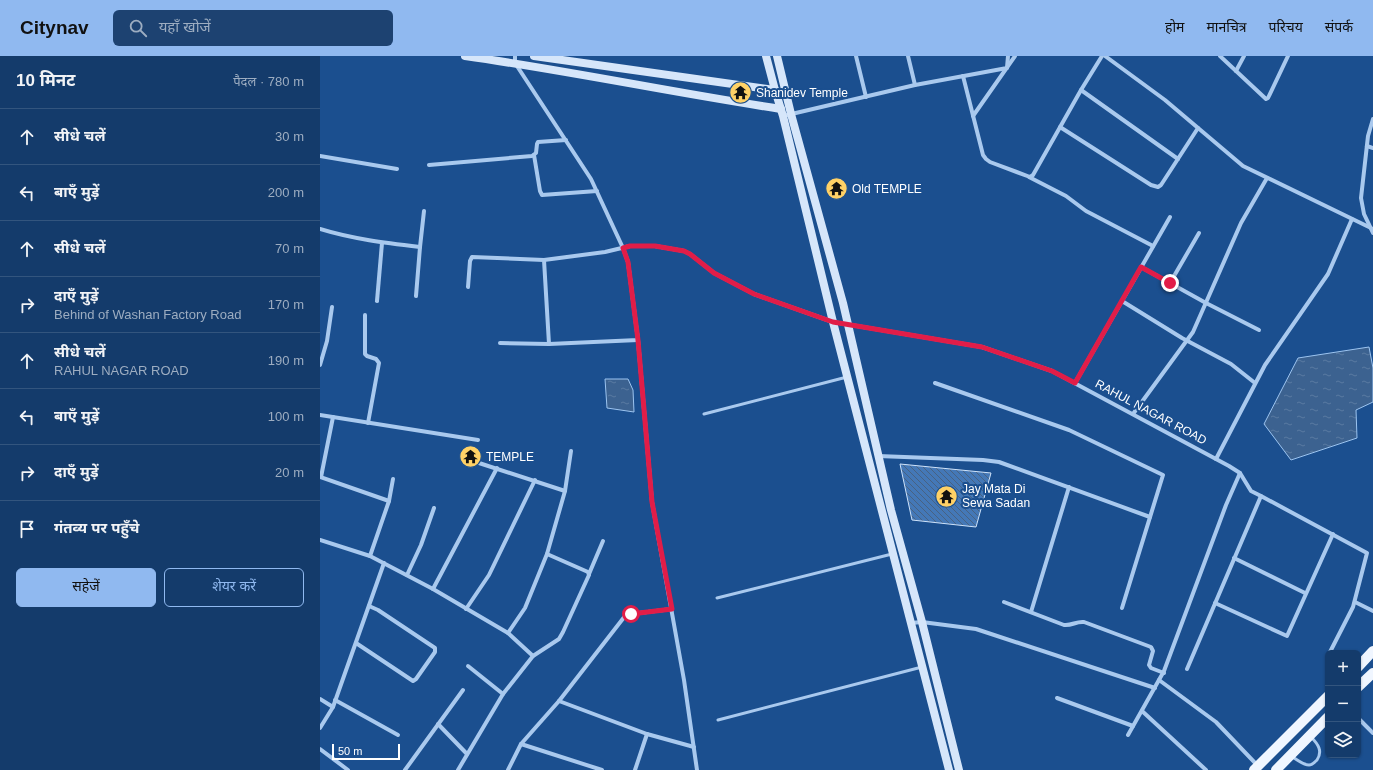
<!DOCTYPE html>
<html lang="hi">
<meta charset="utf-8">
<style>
:root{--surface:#143b6b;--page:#1d4271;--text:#f1f3f6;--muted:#9dadc1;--line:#33557e;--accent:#90b9f0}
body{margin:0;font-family:Helvetica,"Noto Sans Devanagari",sans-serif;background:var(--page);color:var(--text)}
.controls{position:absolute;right:12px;bottom:12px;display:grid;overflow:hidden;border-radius:6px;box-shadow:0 1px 3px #0004}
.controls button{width:36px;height:36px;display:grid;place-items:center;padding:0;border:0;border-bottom:1px solid var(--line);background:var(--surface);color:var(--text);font:20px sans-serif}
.scale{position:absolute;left:12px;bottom:10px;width:68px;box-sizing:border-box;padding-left:4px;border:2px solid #fff;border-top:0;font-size:11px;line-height:14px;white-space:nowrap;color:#fff;-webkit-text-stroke:3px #1b4f8f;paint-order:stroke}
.stop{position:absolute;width:12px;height:12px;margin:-9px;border:3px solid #e11d48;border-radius:50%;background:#fff}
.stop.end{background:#e11d48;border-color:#fff;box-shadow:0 1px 4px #0008}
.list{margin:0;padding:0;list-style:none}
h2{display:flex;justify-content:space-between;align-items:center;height:52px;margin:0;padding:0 16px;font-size:17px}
h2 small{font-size:13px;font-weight:400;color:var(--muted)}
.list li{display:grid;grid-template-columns:26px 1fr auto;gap:12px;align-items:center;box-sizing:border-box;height:56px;padding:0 16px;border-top:1px solid var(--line)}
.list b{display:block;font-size:15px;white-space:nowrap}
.list p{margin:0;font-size:13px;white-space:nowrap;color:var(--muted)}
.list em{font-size:13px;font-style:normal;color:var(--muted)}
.actions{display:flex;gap:8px;padding:12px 16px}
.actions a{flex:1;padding:9px 0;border:1px solid var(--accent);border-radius:6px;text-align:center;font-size:14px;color:var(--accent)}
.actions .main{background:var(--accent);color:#111}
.icon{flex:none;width:22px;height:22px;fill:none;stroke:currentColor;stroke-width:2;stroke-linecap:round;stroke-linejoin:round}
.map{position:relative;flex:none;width:1053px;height:714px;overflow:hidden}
header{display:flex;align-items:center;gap:24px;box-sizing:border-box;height:56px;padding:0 20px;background:var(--accent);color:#111}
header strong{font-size:19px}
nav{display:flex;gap:22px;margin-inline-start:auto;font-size:14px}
.search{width:280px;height:36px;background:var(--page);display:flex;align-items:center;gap:10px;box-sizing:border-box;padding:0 14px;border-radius:6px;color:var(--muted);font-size:15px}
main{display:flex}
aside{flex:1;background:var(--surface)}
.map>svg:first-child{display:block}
</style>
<header>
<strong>Citynav</strong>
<div class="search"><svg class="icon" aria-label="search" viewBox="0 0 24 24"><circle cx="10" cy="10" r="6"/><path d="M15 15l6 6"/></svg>यहाँ खोजें</div>
<nav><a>होम</a><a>मानचित्र</a><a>परिचय</a><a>संपर्क</a></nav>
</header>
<main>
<aside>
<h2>10 मिनट<small>पैदल · 780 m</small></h2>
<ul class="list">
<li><svg class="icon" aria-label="ahead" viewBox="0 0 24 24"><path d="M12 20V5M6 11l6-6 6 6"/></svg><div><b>सीधे चलें</b></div><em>30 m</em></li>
<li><svg class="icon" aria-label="left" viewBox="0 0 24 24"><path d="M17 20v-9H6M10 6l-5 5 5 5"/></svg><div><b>बाएँ मुड़ें</b></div><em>200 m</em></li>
<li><svg class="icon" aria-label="ahead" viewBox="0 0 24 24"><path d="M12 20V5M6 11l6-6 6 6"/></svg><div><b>सीधे चलें</b></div><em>70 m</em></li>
<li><svg class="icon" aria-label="right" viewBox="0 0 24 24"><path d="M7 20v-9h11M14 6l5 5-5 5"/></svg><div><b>दाएँ मुड़ें</b><p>Behind of Washan Factory Road</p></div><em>170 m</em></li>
<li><svg class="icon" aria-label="ahead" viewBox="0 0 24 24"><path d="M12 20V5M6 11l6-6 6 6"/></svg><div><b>सीधे चलें</b><p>RAHUL NAGAR ROAD</p></div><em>190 m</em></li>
<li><svg class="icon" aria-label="left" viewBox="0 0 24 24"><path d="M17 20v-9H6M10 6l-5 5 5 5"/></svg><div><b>बाएँ मुड़ें</b></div><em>100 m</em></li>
<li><svg class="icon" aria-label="right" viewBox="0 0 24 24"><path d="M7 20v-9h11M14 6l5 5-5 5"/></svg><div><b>दाएँ मुड़ें</b></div><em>20 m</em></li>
<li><svg class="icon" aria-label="arrive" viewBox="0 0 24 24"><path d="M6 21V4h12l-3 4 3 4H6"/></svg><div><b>गंतव्य पर पहुँचे</b></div></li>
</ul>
<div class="actions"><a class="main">सहेजें</a><a>शेयर करें</a></div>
</aside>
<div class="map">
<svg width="1053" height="714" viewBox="0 0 1053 714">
<defs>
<pattern id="water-ripples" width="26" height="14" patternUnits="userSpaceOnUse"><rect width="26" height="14" fill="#3c6290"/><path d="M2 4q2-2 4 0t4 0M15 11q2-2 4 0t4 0" fill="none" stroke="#597aa1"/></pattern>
<pattern id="building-back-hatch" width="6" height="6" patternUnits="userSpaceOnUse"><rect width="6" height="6" fill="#4478b7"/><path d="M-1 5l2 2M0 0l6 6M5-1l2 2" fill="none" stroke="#486282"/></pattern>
</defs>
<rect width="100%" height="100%" fill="#1b4f8f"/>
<!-- water -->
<g fill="url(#water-ripples)" stroke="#9cc4f0">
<polygon points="1049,291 1053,312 1053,346 1036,354 1037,382 971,404 944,368 978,302"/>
<polygon points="285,323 308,323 313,334 314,356 287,352"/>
</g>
<!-- building -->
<polygon fill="url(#building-back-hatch)" stroke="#cfe3fa" points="580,408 671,417 656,471 592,464"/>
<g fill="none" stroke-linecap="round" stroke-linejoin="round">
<!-- service -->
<g stroke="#a9c9ee" stroke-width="3">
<polyline points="384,358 527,321"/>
<polyline points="397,542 572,498"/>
<polyline points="398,664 602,611"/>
<path d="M 971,700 C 976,703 983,709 989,709 C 992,709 995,706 997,704 C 1003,695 998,688 991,681"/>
</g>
<!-- minor -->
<g stroke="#a9c9ee" stroke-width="4">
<polyline points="536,0 546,41"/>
<polyline points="588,0 595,29"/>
<polyline points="785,0 845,44 923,110 1051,172"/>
<polyline points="900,0 946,43 948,42 968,0"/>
<polyline points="916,15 924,0"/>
<polyline points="643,20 663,99 666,103 670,106 710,121 713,119 761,34 782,0"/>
<polyline points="761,34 858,103"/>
<polyline points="463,60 595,29 687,12 688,0"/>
<polyline points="653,60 695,0"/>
<polyline points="1053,63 1048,80 1041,142 1044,158 1053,177"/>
<polyline points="740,71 831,129 838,131 841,129 878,72"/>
<polyline points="1047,90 1053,92"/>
<polyline points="214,99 220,135 222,139 277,135"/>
<polyline points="0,100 77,113"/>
<polyline points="109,109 212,100 216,97 217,88 218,86 246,84"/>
<polyline points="709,121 746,140 766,155 833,190"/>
<path d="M 0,173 C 32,183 66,187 100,191"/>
<polyline points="224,204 285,196 310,190 335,190 364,195 370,198 394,217 434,238 513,266 662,291 732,315 909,410 920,417 931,435 941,440"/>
<polyline points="821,211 886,247 939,274"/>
<polyline points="850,227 879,177"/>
<polyline points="148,231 150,205 152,201 224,204 229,288"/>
<polyline points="96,240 100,191 104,155"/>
<polyline points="57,245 62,187"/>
<polyline points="802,245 862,282 911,308 935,327"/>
<polyline points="45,259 45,298 47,300 56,303 59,307 48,367"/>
<polyline points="318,284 332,446 364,624 377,714"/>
<polyline points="180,287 229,288 318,284 308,206 303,192 271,123 195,7 195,0"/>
<polyline points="0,309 7,285 12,251"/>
<polyline points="615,327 749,374 843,419 802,552"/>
<polyline points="755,327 850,161"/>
<polyline points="813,358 873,276 921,167 947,122"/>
<polyline points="0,359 158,384"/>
<polyline points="558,400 663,404 679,406 830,461"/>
<polyline points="896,403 945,309 1008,218 1032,163"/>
<polyline points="159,407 245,435"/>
<polyline points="0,421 69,445"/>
<polyline points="1,421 13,361"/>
<polyline points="0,484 50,500 113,533 188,577 205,552 227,498 245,435 251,395"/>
<polyline points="50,500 69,445 73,423"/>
<polyline points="914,502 985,537"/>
<polyline points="269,518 283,485"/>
<polyline points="87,519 101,489 114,452"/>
<polyline points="113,533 177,412"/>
<path d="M 684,546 L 744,569 C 752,570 756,565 764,566 L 831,591 L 833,595 L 829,609 L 831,612 L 844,617"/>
<polyline points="1035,546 1053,555"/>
<polyline points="895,547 967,580 1013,478"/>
<polyline points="146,553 169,519 215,424"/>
<polyline points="711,556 749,431"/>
<polyline points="591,567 602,566 656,573 835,632"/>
<polyline points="188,577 213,600"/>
<polyline points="36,587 93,625 96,623 115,596 115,592 58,554 49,550"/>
<polyline points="148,610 183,638"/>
<polyline points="867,613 941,440 1047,497 1033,551 1010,596 1011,597"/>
<polyline points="839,624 896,666 938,710"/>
<polyline points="737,642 813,670"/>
<polyline points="0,643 13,651 64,507"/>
<polyline points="15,644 78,679"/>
<polyline points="239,645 327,678 374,691"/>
<polyline points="822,655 886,714"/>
<polyline points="1038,662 1053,677"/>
<polyline points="118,668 147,698"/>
<polyline points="0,672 13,651"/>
<polyline points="808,679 844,615 906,449 920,417"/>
<polyline points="201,688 282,714"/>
<polyline points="0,693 28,714"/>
<polyline points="85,714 143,634"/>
<polyline points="138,714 183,638 213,600 239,583 243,576 269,519 268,516 227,498"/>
<polyline points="188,714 201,688 239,645 305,560 311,558 352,553"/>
<polyline points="315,714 327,678"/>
</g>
<!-- secondary -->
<g stroke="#d6e6fa" stroke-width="8">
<path d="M 145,0 C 251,15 355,37 461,53"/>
<polyline points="214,0 455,34"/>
<polyline points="446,0 455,34 463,60 513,266 629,714"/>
<polyline points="457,0 471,58 523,247 571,454 602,566 639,714"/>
</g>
<!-- primary -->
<g stroke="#f0f6ff" stroke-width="10">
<polyline points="1038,611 1053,595"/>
<polyline points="1038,631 1053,617"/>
<polyline points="934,714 1008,640"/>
<polyline points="956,714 1008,661"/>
</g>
</g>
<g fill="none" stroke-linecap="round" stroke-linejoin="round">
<!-- route -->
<polyline stroke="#e11d48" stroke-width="5" points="311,558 352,553 332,446 318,284 308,206 303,192 310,190 335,190 364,195 370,198 394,217 434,238 513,266 662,291 732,315 755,327 821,211 850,227"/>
</g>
<!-- icons -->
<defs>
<symbol id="temple-disc" viewBox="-11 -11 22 22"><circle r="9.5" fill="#ffd166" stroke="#1b4f8f"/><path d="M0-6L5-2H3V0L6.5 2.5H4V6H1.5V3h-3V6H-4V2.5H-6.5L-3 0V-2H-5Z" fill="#111"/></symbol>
</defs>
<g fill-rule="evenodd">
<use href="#temple-disc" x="408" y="24" width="25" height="25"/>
<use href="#temple-disc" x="504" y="120" width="25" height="25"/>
<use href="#temple-disc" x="138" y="388" width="25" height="25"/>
<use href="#temple-disc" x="614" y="428" width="25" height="25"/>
</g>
<g text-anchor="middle" stroke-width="4" stroke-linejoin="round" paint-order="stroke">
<!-- poi labels -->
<g font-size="12" fill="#fff" stroke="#1b4f8f" text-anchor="start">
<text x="436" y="41">Shanidev Temple</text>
<text x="532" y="137">Old TEMPLE</text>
<text x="166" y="405">TEMPLE</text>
<text x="642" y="437">Jay Mata Di<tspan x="642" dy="14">Sewa Sadan</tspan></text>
</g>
<!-- street labels -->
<g font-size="12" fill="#fff" stroke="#1b4f8f">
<text transform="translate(831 356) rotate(28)" y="4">RAHUL NAGAR ROAD</text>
</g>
</g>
</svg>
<div class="controls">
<button>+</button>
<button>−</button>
<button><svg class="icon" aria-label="layers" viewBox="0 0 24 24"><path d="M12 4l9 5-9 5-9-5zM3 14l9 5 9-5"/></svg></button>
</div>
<div class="scale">50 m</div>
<div class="stop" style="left:311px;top:558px"></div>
<div class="stop end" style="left:850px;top:227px"></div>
</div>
</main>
